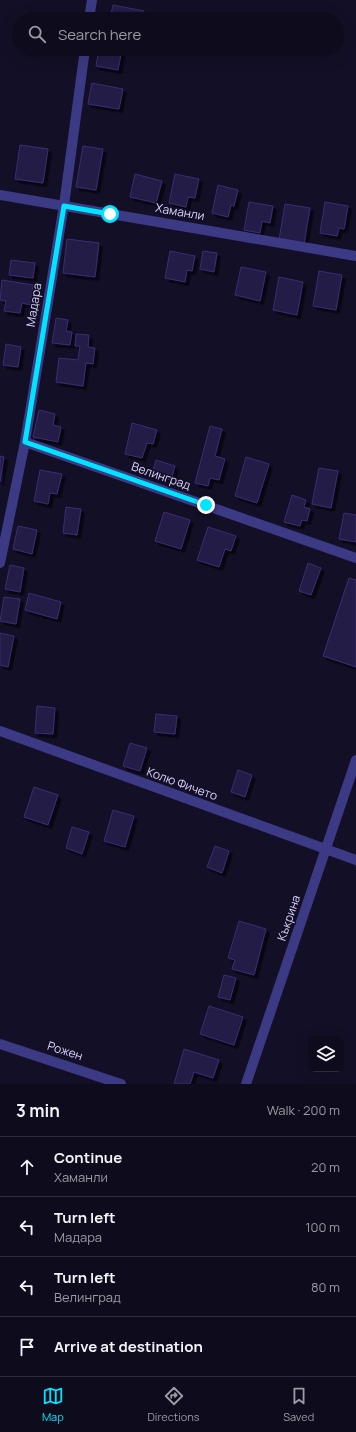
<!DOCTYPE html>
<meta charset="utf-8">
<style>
:root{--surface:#0e0b1c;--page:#171425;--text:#f1f3f6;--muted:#9b9ba3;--line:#2e2b3b;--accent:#00e5ff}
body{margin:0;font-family:Manrope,sans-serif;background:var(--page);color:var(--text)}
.controls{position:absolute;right:12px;bottom:12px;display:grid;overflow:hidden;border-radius:8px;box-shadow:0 4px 16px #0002}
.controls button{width:36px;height:36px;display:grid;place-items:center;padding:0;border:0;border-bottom:1px solid var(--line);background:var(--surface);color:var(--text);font:20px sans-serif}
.stop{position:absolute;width:12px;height:12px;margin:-9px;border:3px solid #00e5ff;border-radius:50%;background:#fff}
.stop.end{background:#00e5ff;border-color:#fff;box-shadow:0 1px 4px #0008}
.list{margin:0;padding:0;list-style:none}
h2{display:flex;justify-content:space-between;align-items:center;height:52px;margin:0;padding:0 16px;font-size:17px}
h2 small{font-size:13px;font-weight:400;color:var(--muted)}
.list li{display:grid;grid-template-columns:26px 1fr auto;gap:12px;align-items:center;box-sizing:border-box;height:60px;padding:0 16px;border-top:1px solid var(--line)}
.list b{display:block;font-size:15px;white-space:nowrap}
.list p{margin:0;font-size:13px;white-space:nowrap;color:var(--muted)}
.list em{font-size:13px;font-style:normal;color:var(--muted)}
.icon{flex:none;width:22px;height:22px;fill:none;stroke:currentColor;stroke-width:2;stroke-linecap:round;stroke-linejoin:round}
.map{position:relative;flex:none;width:356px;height:1084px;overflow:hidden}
.search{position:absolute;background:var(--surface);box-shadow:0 4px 16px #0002;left:12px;right:12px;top:12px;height:44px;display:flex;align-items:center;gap:10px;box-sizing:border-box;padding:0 14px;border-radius:22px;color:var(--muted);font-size:15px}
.sheet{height:292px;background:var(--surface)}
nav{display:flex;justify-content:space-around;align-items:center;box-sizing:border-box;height:56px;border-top:1px solid var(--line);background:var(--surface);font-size:11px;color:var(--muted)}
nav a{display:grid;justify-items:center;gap:2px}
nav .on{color:var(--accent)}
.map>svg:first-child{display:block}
</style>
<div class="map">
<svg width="356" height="1084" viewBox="0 0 356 1084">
<defs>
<filter id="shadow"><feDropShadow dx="3.5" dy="3.5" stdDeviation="0" flood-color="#0009"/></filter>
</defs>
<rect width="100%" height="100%" fill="#130f26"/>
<!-- building -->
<g fill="#241b47" stroke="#3b2d73" filter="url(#shadow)">
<polygon points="113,5 144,11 142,19 110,19"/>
<polygon points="99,49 122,49 118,70 96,66"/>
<polygon points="92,83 123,89 119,109 88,104"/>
<polygon points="20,145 48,149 43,183 15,179"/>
<polygon points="83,146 103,149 96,190 76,187"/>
<polygon points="135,174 162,181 156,203 130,197"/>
<polygon points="175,174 199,179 195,198 188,197 186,207 169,203"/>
<polygon points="218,185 238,190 234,206 231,205 228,217 212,213"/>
<polygon points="249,202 273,206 270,223 262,221 260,233 244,230"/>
<polygon points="325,202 348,206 344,229 339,228 337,236 320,233"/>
<polygon points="285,204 310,208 304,244 279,240"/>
<polygon points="67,239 99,243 95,277 63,273"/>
<polygon points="170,251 195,256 192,271 187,270 185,282 165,278"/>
<polygon points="203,251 217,253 214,272 200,269"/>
<polygon points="11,260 35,263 33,278 9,275"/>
<polygon points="241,267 266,272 260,301 235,295"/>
<polygon points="319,271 342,275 336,310 313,306"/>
<polygon points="279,277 303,282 297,315 273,310"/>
<polygon points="2,280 33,285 31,305 22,303 20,313 4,311 6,301 0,300"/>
<polygon points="56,318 68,320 66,331 72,332 70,345 52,343"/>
<polygon points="76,334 89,335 88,347 95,348 93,364 86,363 83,386 56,382 59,358 78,360 80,346 75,346"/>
<polygon points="6,344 21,347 18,367 3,365"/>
<polygon points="39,410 55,414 53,425 61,427 58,442 33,437"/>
<polygon points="132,423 157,430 153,444 147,443 142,458 125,454"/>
<polygon points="210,426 222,429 215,456 225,459 219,480 210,478 208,486 195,483"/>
<polygon points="0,456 4,457 0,482"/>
<polygon points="246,457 269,464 257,503 235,496"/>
<polygon points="156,460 175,466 171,480 152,474"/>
<polygon points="319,468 338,471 331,508 312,504"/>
<polygon points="40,470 62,474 57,494 50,493 48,504 34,501"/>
<polygon points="292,495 306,500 304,507 310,509 307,521 302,520 300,526 284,522"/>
<polygon points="66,507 81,509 77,535 63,533"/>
<polygon points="164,512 190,520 181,549 155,541"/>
<polygon points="344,513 356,515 356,542 339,539"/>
<polygon points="18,526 37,530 32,554 13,549"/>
<polygon points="208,527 236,536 231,551 225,549 219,567 197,560"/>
<polygon points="308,563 321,568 311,595 299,591"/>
<polygon points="10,565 24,568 20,592 5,589"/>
<polygon points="349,578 356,580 356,667 323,656"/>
<polygon points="29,593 61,602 57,619 25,610"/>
<polygon points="4,597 20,599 16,624 0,621"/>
<polygon points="0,633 14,636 8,667 0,665"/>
<polygon points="37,706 55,708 53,734 35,733"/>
<polygon points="156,714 177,716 175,734 154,732"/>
<polygon points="130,743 147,748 140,771 123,766"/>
<polygon points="238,770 252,775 245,797 231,792"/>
<polygon points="34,787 58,795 48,825 24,817"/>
<polygon points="113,810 134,816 125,847 104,841"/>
<polygon points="72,827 89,832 82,854 66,848"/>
<polygon points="215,846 229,851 222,873 207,867"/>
<polygon points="239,921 266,929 254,975 232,969 235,960 228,958"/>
<polygon points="224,975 236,978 230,1000 218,997"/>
<polygon points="209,1006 243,1017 234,1045 200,1034"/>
<polygon points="184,1049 219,1060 213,1078 194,1072 190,1084 174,1084"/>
</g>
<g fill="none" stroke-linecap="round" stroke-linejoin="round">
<!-- street -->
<g stroke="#3d3a85" stroke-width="10">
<polyline points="89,19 92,0"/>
<polyline points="0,195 356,256"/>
<polyline points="25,442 356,558"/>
<polyline points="0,563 25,442 64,205 85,49"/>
<polyline points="0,731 356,860"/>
<polyline points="0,1044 121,1084"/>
<polyline points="246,1084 356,760"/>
</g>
</g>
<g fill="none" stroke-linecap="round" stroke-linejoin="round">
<!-- route -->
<polyline stroke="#00e5ff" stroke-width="5" points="110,214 64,206 25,442 206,505"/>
</g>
<g text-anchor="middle" stroke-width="3" stroke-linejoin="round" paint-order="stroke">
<!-- street labels -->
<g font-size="12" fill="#d9d4ff" stroke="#130f26">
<text transform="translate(180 212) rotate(10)" y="4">Хаманли</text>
<text transform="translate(34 305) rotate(-81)" y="4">Мадара</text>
<text transform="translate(161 476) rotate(19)" y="4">Велинград</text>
<text transform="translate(182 784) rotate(20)" y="4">Колю Фичето</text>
<text transform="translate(289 918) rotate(-71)" y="4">Къкрина</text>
<text transform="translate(65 1051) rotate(18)" y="4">Рожен</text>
</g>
</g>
</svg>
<div class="controls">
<button><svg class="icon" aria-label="layers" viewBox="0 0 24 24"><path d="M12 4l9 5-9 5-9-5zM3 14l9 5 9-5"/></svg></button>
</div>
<div class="stop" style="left:110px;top:214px"></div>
<div class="stop end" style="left:206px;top:505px"></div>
<div class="search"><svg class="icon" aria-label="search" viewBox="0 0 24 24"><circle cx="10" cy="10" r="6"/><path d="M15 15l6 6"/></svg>Search here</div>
</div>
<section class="sheet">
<h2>3 min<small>Walk · 200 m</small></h2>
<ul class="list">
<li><svg class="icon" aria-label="ahead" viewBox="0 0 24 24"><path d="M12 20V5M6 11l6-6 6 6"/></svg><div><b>Continue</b><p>Хаманли</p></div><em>20 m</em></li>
<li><svg class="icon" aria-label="left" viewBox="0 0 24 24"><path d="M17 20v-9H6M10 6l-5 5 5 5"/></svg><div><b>Turn left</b><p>Мадара</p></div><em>100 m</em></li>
<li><svg class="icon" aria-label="left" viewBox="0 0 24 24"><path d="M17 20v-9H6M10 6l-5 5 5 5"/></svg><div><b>Turn left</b><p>Велинград</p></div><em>80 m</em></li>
<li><svg class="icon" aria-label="arrive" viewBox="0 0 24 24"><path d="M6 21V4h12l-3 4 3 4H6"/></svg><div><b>Arrive at destination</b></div></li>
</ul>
</section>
<nav>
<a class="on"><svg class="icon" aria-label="map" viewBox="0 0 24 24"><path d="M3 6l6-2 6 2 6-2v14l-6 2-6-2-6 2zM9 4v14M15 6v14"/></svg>Map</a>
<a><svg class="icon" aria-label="directions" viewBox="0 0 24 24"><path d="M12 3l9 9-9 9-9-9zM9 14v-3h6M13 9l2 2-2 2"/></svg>Directions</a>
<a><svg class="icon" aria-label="saved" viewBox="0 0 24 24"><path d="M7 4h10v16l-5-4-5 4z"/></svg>Saved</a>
</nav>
